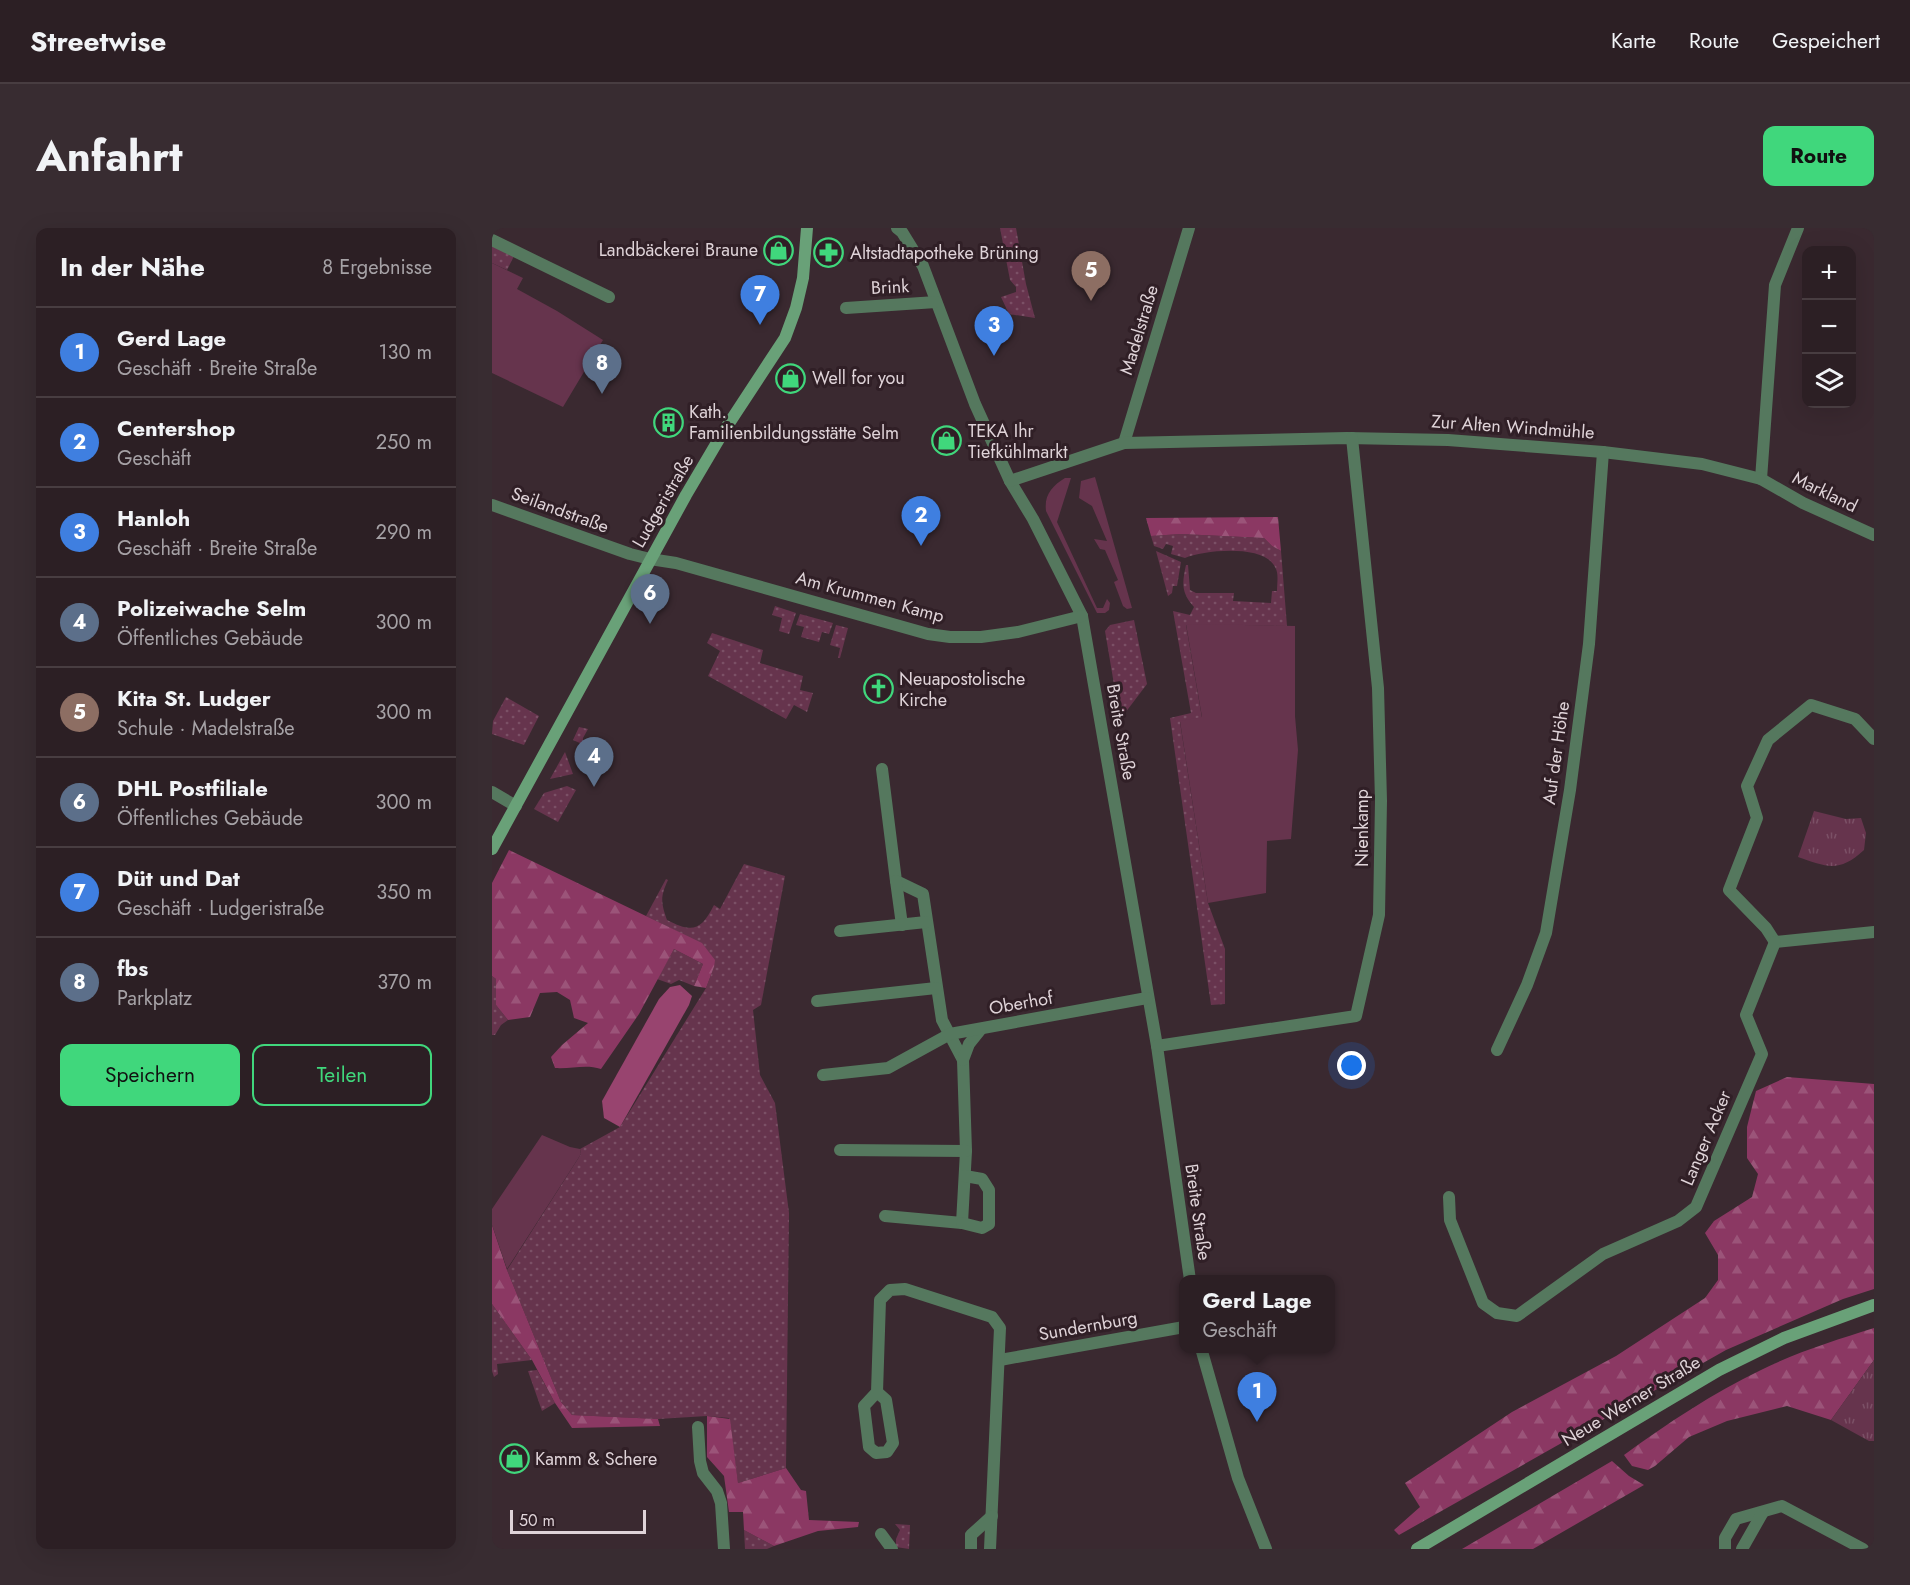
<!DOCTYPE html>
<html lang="de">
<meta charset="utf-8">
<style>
:root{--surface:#2c1f24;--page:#382c31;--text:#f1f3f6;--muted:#a6a2a6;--line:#483d41;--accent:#40d77c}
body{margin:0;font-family:Jost,sans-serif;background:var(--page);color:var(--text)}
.controls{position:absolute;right:18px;top:18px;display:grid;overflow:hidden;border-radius:12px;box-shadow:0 6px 24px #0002}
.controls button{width:54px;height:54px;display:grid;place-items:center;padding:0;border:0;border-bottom:2px solid var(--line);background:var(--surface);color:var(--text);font:30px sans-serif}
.scale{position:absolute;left:18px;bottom:15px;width:136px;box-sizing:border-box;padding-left:6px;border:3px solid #dfd3d8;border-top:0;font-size:16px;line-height:21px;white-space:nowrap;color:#dfd3d8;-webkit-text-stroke:4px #301f26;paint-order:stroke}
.you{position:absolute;left:860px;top:838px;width:21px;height:21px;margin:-15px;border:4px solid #fff;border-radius:50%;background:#1a73e8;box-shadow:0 0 0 9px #1a73e833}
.badge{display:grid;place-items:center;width:39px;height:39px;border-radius:50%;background:var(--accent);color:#fff;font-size:20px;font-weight:700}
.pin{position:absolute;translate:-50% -50px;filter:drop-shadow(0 2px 3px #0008)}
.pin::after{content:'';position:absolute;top:32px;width:21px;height:18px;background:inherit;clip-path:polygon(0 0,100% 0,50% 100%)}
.popup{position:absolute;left:687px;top:1047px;width:156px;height:78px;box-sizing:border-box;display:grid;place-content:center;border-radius:12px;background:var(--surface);filter:drop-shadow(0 2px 4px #0005);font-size:20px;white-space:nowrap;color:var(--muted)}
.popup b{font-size:22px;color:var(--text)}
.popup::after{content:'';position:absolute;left:50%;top:100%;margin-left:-12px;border:12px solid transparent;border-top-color:var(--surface)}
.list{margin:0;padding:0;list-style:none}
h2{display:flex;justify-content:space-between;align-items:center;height:78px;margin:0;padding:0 24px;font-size:26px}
h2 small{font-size:20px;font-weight:400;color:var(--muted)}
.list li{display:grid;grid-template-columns:39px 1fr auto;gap:18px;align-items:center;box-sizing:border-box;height:90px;padding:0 24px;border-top:2px solid var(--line)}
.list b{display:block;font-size:22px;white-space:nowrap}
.list p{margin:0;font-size:20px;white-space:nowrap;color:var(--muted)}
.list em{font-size:20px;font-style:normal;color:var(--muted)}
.actions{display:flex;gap:12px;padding:18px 24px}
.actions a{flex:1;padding:14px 0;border:2px solid var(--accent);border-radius:12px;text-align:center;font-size:21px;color:var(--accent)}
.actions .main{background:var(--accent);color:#111}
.icon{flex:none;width:33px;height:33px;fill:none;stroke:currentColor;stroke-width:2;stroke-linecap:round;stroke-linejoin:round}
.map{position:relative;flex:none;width:1382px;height:1321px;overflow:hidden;border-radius:12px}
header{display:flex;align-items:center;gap:36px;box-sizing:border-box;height:84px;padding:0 30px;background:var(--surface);border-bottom:2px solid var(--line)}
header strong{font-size:28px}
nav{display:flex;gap:33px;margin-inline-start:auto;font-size:21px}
.intro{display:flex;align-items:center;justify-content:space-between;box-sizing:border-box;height:144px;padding:0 36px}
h1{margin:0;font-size:42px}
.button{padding:15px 27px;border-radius:12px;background:var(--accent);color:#111;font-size:21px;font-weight:700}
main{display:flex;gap:36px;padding:0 36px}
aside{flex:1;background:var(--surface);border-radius:12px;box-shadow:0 6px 24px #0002}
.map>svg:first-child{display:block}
</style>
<header>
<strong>Streetwise</strong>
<nav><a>Karte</a><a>Route</a><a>Gespeichert</a></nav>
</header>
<div class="intro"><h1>Anfahrt</h1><a class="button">Route</a></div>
<main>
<aside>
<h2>In der Nähe<small>8 Ergebnisse</small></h2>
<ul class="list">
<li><span class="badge" style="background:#3f7fe0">1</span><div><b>Gerd Lage</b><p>Geschäft · Breite Straße</p></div><em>130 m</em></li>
<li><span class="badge" style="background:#3f7fe0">2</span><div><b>Centershop</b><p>Geschäft</p></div><em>250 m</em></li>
<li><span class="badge" style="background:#3f7fe0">3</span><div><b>Hanloh</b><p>Geschäft · Breite Straße</p></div><em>290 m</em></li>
<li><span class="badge" style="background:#5c6f8a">4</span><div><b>Polizeiwache Selm</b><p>Öffentliches Gebäude</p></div><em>300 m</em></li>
<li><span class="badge" style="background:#8d6e63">5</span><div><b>Kita St. Ludger</b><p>Schule · Madelstraße</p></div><em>300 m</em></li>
<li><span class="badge" style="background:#5c6f8a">6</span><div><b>DHL Postfiliale</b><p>Öffentliches Gebäude</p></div><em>300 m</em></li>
<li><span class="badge" style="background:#3f7fe0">7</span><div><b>Düt und Dat</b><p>Geschäft · Ludgeristraße</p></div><em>350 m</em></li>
<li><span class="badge" style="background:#5c6f8a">8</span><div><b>fbs</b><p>Parkplatz</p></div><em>370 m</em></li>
</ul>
<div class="actions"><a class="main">Speichern</a><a>Teilen</a></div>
</aside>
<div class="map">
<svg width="1382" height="1321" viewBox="0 0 1382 1321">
<defs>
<pattern id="grass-dots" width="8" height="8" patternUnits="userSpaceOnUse" patternTransform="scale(1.5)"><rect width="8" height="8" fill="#66344d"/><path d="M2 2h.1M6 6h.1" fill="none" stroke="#7b5066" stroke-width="1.8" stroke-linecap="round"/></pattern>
<pattern id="forest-firs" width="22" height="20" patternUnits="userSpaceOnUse" patternTransform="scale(1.5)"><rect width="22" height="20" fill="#8b3863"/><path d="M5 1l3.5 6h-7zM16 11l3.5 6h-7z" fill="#9b5479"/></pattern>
<pattern id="park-tufts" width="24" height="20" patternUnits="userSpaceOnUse" patternTransform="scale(1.5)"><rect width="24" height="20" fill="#66344d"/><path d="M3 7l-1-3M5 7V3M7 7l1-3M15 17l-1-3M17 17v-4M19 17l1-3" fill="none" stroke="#7b5066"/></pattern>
</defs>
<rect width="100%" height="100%" fill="#3a2930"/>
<!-- grass -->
<g fill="url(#grass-dots)">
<polygon points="508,0 524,0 534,56 543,90 517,86 509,69 524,64 524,59 518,52"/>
<polygon points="0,17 22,28 15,42 0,35"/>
<path d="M 689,306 L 772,310 L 780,318 L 789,323 L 795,398 L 694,397 L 710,490 L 688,494 L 716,675 L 733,721 L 733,776 L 719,777 L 678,490 L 699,485 L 681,383 L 698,387 L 702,379 C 689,365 690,355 694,337 L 696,337 L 698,362 L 704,365 L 742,365 L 741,373 L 779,375 L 780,363 L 785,363 C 785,355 787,345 783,339 C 772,316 712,322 693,330 L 679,326 L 681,318 L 674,316 L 671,321 L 662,318 L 659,308 Z"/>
<polygon points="664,323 689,334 685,358 681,358 680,365 676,368"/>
<polygon points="283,378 304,385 297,406 287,403 290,390 280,387"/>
<polygon points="308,386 341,395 337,406 330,404 327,414 309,409 312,399 304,397"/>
<polygon points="642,392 655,456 630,489 627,486 613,403 618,397"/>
<polygon points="344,397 356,400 348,430 346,430 348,420 338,417"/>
<polygon points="220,405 271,422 268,435 311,448 308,462 321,465 315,484 302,477 294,491 216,448 228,423 215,415"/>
<polygon points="14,469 47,488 32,517 0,506 1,493"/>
<polygon points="87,499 96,501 91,510 91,514 105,521 95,539 90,516 81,512"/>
<polygon points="73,524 81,546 58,551"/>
<polygon points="75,558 84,562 66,594 42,581 52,565"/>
<path d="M 252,636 L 293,648 L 269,777 L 261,782 L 268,847 L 283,875 L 297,985 L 294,1240 L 246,1255 L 237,1190 L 215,1188 L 166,1191 L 80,1187 L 69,1174 L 15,1042 L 89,926 L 88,921 L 128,899 L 214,760 L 222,739 L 218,726 L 210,716 L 154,688 L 174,651 L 176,652 C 168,669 169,675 175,692 C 200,705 209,703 222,677 L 228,681 Z"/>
<polygon points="182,721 211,736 202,758 187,752 179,756 165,751"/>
<polygon points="0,748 4,751 4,777 16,792 9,797 3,807 0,807"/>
<polygon points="0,1076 40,1132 5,1136 6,1146 2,1149 0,1143"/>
<polygon points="45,1142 63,1175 50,1183 36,1143"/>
<polygon points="403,1296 418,1297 417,1321 404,1319 404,1311 408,1302"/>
<polygon points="252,1302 282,1318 275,1321 253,1321"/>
</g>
<!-- forest -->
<g fill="url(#forest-firs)">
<polygon points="786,289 789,323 780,318 772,310 689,306 659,308 654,290"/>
<path d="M 17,622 L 210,715 L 223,732 L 222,739 L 214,760 L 202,758 L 211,736 L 182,721 L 147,786 L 109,841 C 94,836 80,841 63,840 L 59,829 L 70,817 L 96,795 L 82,790 L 78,772 L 65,764 L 48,765 L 38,789 L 16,792 L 4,777 L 4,751 L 0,748 L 0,655 Z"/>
<polygon points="1295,849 1382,856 1382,1061 1351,1071 1234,1122 907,1307 902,1302 928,1279 913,1255 1020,1184 1124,1128 1213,1070 1226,1052 1226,1027 1213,1005 1222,993 1260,969 1266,946 1255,930 1255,899 1264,863"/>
<polygon points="0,997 15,1042 69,1174 80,1187 166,1191 168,1198 80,1200 63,1175 40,1132 0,1076"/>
<path d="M 1382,1100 L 1382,1132 L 1339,1192 L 1295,1178 L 1235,1193 L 1197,1209 L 1163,1238 L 1156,1242 L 1140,1238 L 1132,1227 C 1176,1195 1221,1165 1269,1142 C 1305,1124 1344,1112 1382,1100 Z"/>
<polygon points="215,1188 238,1191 246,1255 294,1240 309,1262 314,1263 317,1292 367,1294 366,1299 326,1303 282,1318 252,1302 251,1284 237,1284 232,1248 215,1229"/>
<polygon points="1120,1233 1137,1248 1152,1257 1041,1321 970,1321"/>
</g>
<!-- park -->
<g fill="url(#park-tufts)">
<path d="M 1322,583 L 1354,591 L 1369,590 L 1374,605 L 1372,622 C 1347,645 1335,639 1306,629 Z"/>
<polygon points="1382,1132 1382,1213 1377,1213 1339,1192"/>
</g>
<!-- garden -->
<g fill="#66344d">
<polygon points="0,35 31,50 25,61 65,83 111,112 71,179 0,145"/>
<polygon points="603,249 640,380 635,381 631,378 622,354 626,352 613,322 608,321 602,311 615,313 600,278 587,270 589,253"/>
<path d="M 573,250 L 579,250 L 565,294 L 605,380 L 611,380 L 615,371 L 618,375 L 617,382 L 613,385 L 605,385 L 554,283 C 552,267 560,258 573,250 Z"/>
<polygon points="694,396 803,398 803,488 806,522 799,611 775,613 774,665 716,675 688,493 710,489"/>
<polygon points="50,907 78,919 88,921 89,926 15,1041 0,997 0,981"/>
</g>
<!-- water -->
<polygon fill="#98446f" points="188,757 200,768 197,777 128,899 112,890 110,873 167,771 178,759"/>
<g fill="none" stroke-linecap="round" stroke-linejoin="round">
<!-- street -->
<g stroke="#55785e" stroke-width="12">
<polyline points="405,0 410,4 431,38 483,176 518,253 541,291 590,388 665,818 698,1052"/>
<polyline points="0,12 117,69"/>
<polyline points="354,80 444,74"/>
<polyline points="632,215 697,0"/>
<polyline points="1269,251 1283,57 1306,0"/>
<polyline points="518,253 632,215 855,210 956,212 1111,224 1210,236 1269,251 1311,275 1382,307"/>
<polyline points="0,277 138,326 158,331 184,335 436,406 458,409 489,409 526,404 590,388"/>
<polyline points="390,541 404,653 431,666 450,792 471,832 474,923 470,995 393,988"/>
<polyline points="0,564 24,578"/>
<polyline points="404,653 410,697"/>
<polyline points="348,703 434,694"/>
<polyline points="1283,714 1274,700 1237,662 1265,590 1255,558 1276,512 1319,477 1363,491 1382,511"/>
<polyline points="1283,714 1382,704"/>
<polyline points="325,773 444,760"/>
<polyline points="665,818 864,788 887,687 889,573 886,460 860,210"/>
<polyline points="1005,822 1035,757 1054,705 1078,562 1097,416 1111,224"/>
<polyline points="471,832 477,816 489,801"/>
<polyline points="331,847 396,840 458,806 655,770"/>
<polyline points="348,922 474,923"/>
<polyline points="957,969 958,992 991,1075 1005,1085 1025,1088 1111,1026 1186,993 1204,979 1270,826 1254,787 1283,714"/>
<polyline points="470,995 490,1000 497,996 497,962 490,951 473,948"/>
<polyline points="709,1120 746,1250 774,1321"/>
<polyline points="508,1132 692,1099"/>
<polyline points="385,1164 394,1172 401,1215 395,1224 384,1225 377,1219 372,1178 385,1164 388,1072 398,1062 413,1061 500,1089 508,1100 498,1321"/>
<polyline points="206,1199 208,1233 211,1245 225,1263 229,1275 232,1321"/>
<polyline points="389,1306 400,1321"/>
<polyline points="479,1321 479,1307 500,1288"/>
<polyline points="1233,1321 1233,1310 1244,1291 1290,1278 1371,1321"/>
<polyline points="1250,1321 1271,1284"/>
</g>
<!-- secondary -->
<g stroke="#69a178" stroke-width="12">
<polyline points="0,621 194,267 230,206 293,110 304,80 311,50 315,0"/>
<polyline points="925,1321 1227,1142 1292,1110 1382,1077"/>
</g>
</g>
<!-- icons -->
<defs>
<symbol id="shop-ring" viewBox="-11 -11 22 22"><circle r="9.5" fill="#301f26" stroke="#40d77c" stroke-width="1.5"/><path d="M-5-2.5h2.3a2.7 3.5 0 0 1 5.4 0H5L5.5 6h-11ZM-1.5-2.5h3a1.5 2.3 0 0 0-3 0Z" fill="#40d77c"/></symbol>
<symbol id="pharmacy-ring" viewBox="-11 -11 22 22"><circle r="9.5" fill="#301f26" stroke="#40d77c" stroke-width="1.5"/><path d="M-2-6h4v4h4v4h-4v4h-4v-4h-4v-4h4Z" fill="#40d77c"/></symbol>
<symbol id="building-ring" viewBox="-11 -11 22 22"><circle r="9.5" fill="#301f26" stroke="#40d77c" stroke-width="1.5"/><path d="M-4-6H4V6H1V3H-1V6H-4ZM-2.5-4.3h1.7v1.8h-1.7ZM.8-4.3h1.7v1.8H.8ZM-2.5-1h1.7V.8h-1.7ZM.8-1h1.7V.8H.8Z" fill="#40d77c"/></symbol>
<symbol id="church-ring" viewBox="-11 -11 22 22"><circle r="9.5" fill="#301f26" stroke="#40d77c" stroke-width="1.5"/><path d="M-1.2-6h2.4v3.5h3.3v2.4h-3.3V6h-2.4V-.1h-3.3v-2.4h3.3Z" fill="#40d77c"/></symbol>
</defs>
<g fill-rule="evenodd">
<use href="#shop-ring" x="270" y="6" width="33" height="33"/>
<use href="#pharmacy-ring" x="320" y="8" width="33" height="33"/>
<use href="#shop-ring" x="282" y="134" width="33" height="33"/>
<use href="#building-ring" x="160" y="178" width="33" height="33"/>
<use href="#shop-ring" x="438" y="196" width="33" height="33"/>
<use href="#church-ring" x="370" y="444" width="33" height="33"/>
<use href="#shop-ring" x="6" y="1214" width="33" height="33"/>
</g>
<g text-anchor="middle" stroke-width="6" stroke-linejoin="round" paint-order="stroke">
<!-- poi labels -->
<g font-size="18" fill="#dfd3d8" stroke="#301f26" text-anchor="start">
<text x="266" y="28" text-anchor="end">Landbäckerei Braune</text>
<text x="358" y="31">Altstadtapotheke Brüning</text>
<text x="320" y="156">Well for you</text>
<text x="197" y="190">Kath.<tspan x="197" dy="21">Familienbildungsstätte Selm</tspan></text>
<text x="476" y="209">TEKA Ihr<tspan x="476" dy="21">Tiefkühlmarkt</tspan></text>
<text x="407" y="457">Neuapostolische<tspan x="407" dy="21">Kirche</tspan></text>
<text x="43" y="1237">Kamm &amp; Schere</text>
</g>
<!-- street labels -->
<g font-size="18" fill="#dfd3d8" stroke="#301f26">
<text transform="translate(398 59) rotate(-3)" y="6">Brink</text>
<text transform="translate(647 102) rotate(-73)" y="6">Madelstraße</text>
<text transform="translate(1021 199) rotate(4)" y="6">Zur Alten Windmühle</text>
<text transform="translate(1333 264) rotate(26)" y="6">Markland</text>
<text transform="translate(171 273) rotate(-60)" y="6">Ludgeristraße</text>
<text transform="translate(68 282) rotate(20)" y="6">Seilandstraße</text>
<text transform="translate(378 369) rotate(15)" y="6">Am Krummen Kamp</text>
<text transform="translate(629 504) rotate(80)" y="6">Breite Straße</text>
<text transform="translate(1064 525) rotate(-82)" y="6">Auf der Höhe</text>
<text transform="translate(870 600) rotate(-90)" y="6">Nienkamp</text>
<text transform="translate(529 775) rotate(-10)" y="6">Oberhof</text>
<text transform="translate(1214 910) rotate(-67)" y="6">Langer Acker</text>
<text transform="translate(706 984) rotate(82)" y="6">Breite Straße</text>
<text transform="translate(596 1098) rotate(-10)" y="6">Sundernburg</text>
<text transform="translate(1139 1173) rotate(-31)" y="6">Neue Werner Straße</text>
</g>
</g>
</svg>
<div class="controls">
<button>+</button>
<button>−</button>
<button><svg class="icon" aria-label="layers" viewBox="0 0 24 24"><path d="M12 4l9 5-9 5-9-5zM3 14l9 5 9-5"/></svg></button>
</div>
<div class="scale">50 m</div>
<div class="you"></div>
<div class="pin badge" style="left:765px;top:1194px;background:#3f7fe0">1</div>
<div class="popup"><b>Gerd Lage</b>Geschäft</div>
<div class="pin badge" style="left:429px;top:318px;background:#3f7fe0">2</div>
<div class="pin badge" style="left:502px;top:128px;background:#3f7fe0">3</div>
<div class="pin badge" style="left:102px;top:559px;background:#5c6f8a">4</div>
<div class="pin badge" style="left:599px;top:73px;background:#8d6e63">5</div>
<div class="pin badge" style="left:158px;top:396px;background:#5c6f8a">6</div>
<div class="pin badge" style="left:268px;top:97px;background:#3f7fe0">7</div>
<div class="pin badge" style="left:110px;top:166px;background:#5c6f8a">8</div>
</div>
</main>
